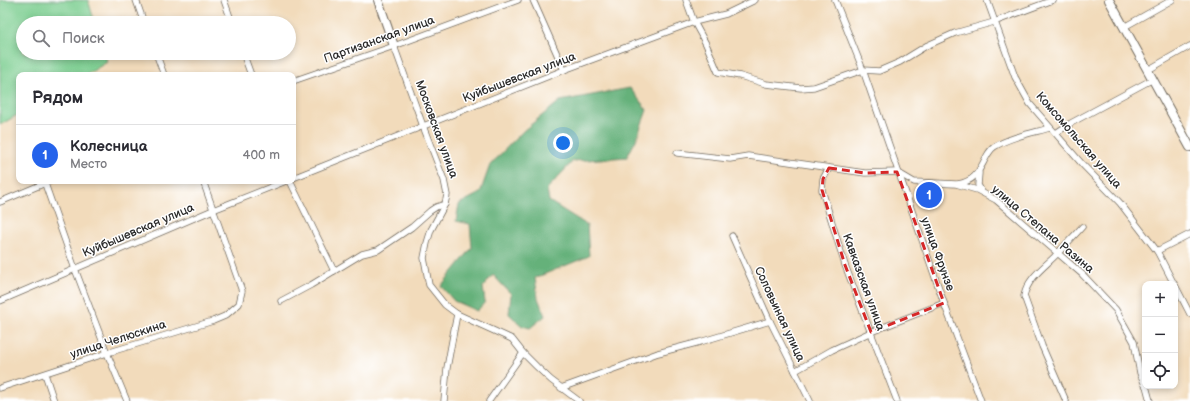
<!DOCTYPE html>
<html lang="ru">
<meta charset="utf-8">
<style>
:root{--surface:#fff;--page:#f7f7f7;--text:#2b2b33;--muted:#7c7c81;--line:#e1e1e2;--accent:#2563eb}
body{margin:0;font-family:"Balsamiq Sans",sans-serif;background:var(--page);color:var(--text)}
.controls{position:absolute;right:12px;bottom:12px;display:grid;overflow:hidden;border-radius:8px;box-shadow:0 2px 6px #0003}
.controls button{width:36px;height:36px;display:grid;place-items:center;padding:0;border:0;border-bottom:1px solid var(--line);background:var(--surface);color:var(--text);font:20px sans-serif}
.you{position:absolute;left:563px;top:143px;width:14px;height:14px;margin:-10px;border:3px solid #fff;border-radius:50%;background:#1a73e8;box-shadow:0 0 0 6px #1a73e833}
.badge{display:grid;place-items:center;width:26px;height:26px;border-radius:50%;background:var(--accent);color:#fff;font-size:13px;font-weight:700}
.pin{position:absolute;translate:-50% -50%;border:2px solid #fff;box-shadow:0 1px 4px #0006}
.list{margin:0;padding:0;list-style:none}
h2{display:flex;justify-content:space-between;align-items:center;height:52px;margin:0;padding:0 16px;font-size:17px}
h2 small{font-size:13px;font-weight:400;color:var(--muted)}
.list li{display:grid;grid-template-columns:26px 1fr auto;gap:12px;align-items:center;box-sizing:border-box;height:60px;padding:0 16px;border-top:1px solid var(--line)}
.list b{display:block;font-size:15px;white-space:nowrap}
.list p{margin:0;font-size:13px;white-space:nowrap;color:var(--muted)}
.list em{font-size:13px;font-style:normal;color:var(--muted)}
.icon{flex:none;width:22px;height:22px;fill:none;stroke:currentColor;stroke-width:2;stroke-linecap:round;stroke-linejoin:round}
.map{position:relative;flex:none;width:1190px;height:401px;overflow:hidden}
.search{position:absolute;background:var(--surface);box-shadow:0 2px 6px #0003;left:16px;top:16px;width:280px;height:44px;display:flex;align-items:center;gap:10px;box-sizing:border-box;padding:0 14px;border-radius:22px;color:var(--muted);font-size:15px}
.panel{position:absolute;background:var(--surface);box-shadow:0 2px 6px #0003;left:16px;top:72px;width:280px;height:112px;border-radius:8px}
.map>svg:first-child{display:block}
</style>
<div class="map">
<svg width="1190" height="401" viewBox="0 0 1190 401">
<rect width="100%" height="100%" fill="#fff"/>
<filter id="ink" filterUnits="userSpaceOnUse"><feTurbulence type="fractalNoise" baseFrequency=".025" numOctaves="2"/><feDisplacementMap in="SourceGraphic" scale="8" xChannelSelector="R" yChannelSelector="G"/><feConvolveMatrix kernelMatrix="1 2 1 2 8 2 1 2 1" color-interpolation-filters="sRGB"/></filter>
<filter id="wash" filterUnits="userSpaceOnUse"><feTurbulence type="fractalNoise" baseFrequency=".012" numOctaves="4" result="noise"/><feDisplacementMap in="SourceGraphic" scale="16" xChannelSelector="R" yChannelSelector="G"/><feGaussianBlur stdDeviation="0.9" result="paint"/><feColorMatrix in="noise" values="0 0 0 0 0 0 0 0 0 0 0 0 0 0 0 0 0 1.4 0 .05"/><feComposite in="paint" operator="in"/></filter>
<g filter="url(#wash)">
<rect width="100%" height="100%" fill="#f2dbbb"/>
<!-- green -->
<polygon fill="#7cce90" stroke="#547c5e" points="0,0 88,0 95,23 23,23 23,53 105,53 107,62 86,75 19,75 19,114 0,125"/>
<!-- forest -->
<polygon fill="#65b17a" stroke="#486e52" points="630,88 647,110 636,140 627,157 573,161 547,189 549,201 587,225 589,256 535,278 538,298 545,316 530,328 522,326 509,314 511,294 493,275 483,287 485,302 477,311 454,301 441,286 472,248 470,224 456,221 459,204 480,193 490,165 523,131 560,101"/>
</g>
<g filter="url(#ink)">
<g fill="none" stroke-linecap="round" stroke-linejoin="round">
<defs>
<g id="minor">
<polyline points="136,0 144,23"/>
<polyline points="224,0 232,23"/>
<polyline points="533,0 564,70"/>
<polyline points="686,0 694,22 706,44 718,72 740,76 766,84 801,88 814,87 863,70 879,71 900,62 926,46 955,33 994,22 1053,0"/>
<polyline points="835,0 863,70 944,303 981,401"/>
<polyline points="987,0 1015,77 1030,104 1082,164 1120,203 1157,251 1174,284"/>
<polyline points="1124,27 1172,0"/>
<polyline points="394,46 423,126 444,180 447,195 445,204 431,230 427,243 424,258 429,285 445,305 457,314 512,339 523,353 537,367 551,380 579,401"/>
<polyline points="156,53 164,75"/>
<polyline points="243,53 251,75"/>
<polyline points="1148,70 1190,46"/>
<polyline points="293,81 394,46 518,0"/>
<polyline points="1056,133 1071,123 1153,79"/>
<polyline points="677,153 730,159 748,156 865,173 897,172 914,182 956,184 977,190 996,200 1082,274 1116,310 1134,342 1140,373 1145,385"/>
<polyline points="829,168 823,179 822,190 845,265 897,401"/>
<polyline points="979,173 978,185 982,192"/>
<polyline points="293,178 564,70 694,22 726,14 755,0"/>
<polyline points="44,181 75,269 107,353 127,401"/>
<polyline points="290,181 334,271"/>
<path d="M 958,184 C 978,180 979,169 988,154 C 990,151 991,149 994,147 C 1010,137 1032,133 1050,128"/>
<polyline points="0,202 50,181"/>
<polyline points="732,236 768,317 810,401"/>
<polyline points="1157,251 1190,234"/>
<polyline points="1175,285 1190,314"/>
<polyline points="0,301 213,210 286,181"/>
<polyline points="281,301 311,285 362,254 378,250 412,227 430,211 436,207 445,204"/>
<polyline points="795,371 832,350 871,332 944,303"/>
<polyline points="45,374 54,401"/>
<polyline points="1146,386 1150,401"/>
<polyline points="0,388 107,353 213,321 225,316 239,304 242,291 203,181"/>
<polyline points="561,388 658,353 700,342 770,321"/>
<polyline points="444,401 447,368 457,314"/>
<polyline points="489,401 523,353"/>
<path d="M 1066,401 L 1042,346 L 1024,296 C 1028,277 1046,266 1058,253 C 1066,244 1074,236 1082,227"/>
</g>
<g id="secondary">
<polyline points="378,0 394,46"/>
<polyline points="1109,0 1190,147"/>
</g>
</defs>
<!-- minor casing -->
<use href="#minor" stroke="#71695d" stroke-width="7"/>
<!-- secondary casing -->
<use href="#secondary" stroke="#71695d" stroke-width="10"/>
<!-- minor -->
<use href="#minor" stroke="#fff" stroke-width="5.5"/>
<!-- secondary -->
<use href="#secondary" stroke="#fff" stroke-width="8"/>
</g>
</g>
<!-- marked area -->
<path fill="none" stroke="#d62828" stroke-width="3" stroke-dasharray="8 5" stroke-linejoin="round" d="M 829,168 L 865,173 L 897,172 L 944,303 L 871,332 L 845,265 L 822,190 L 823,179 Z"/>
<g text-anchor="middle" stroke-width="3" stroke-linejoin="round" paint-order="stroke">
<!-- street labels -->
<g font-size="12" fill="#2b2b2b" stroke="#fff">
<text transform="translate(379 39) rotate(-20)" y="4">Партизанская улица</text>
<text transform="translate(519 77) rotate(-21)" y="4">Куйбышевская улица</text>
<text transform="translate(437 129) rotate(70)" y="4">Московская улица</text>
<text transform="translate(1079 140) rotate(49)" y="4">Комсомольская улица</text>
<text transform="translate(1043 229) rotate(40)" y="4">улица Степана Разина</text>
<text transform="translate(138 230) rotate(-23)" y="4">Куйбышевская улица</text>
<text transform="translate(938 254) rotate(70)" y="4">улица Фрунзе</text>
<text transform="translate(864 282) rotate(70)" y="4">Кавказская улица</text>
<text transform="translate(780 314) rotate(65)" y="4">Соловьиная улица</text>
<text transform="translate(118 339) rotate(-18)" y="4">улица Челюскина</text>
</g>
</g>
</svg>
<div class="controls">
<button>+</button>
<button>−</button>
<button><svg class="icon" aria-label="locate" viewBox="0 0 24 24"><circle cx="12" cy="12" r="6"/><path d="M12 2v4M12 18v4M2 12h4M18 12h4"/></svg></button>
</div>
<div class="you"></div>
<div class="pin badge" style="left:929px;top:195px">1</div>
<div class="search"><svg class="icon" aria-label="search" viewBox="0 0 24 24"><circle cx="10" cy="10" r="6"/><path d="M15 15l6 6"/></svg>Поиск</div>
<section class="panel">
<h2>Рядом<small></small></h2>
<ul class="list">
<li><span class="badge">1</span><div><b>Колесница</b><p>Место</p></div><em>400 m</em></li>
</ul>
</section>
</div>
